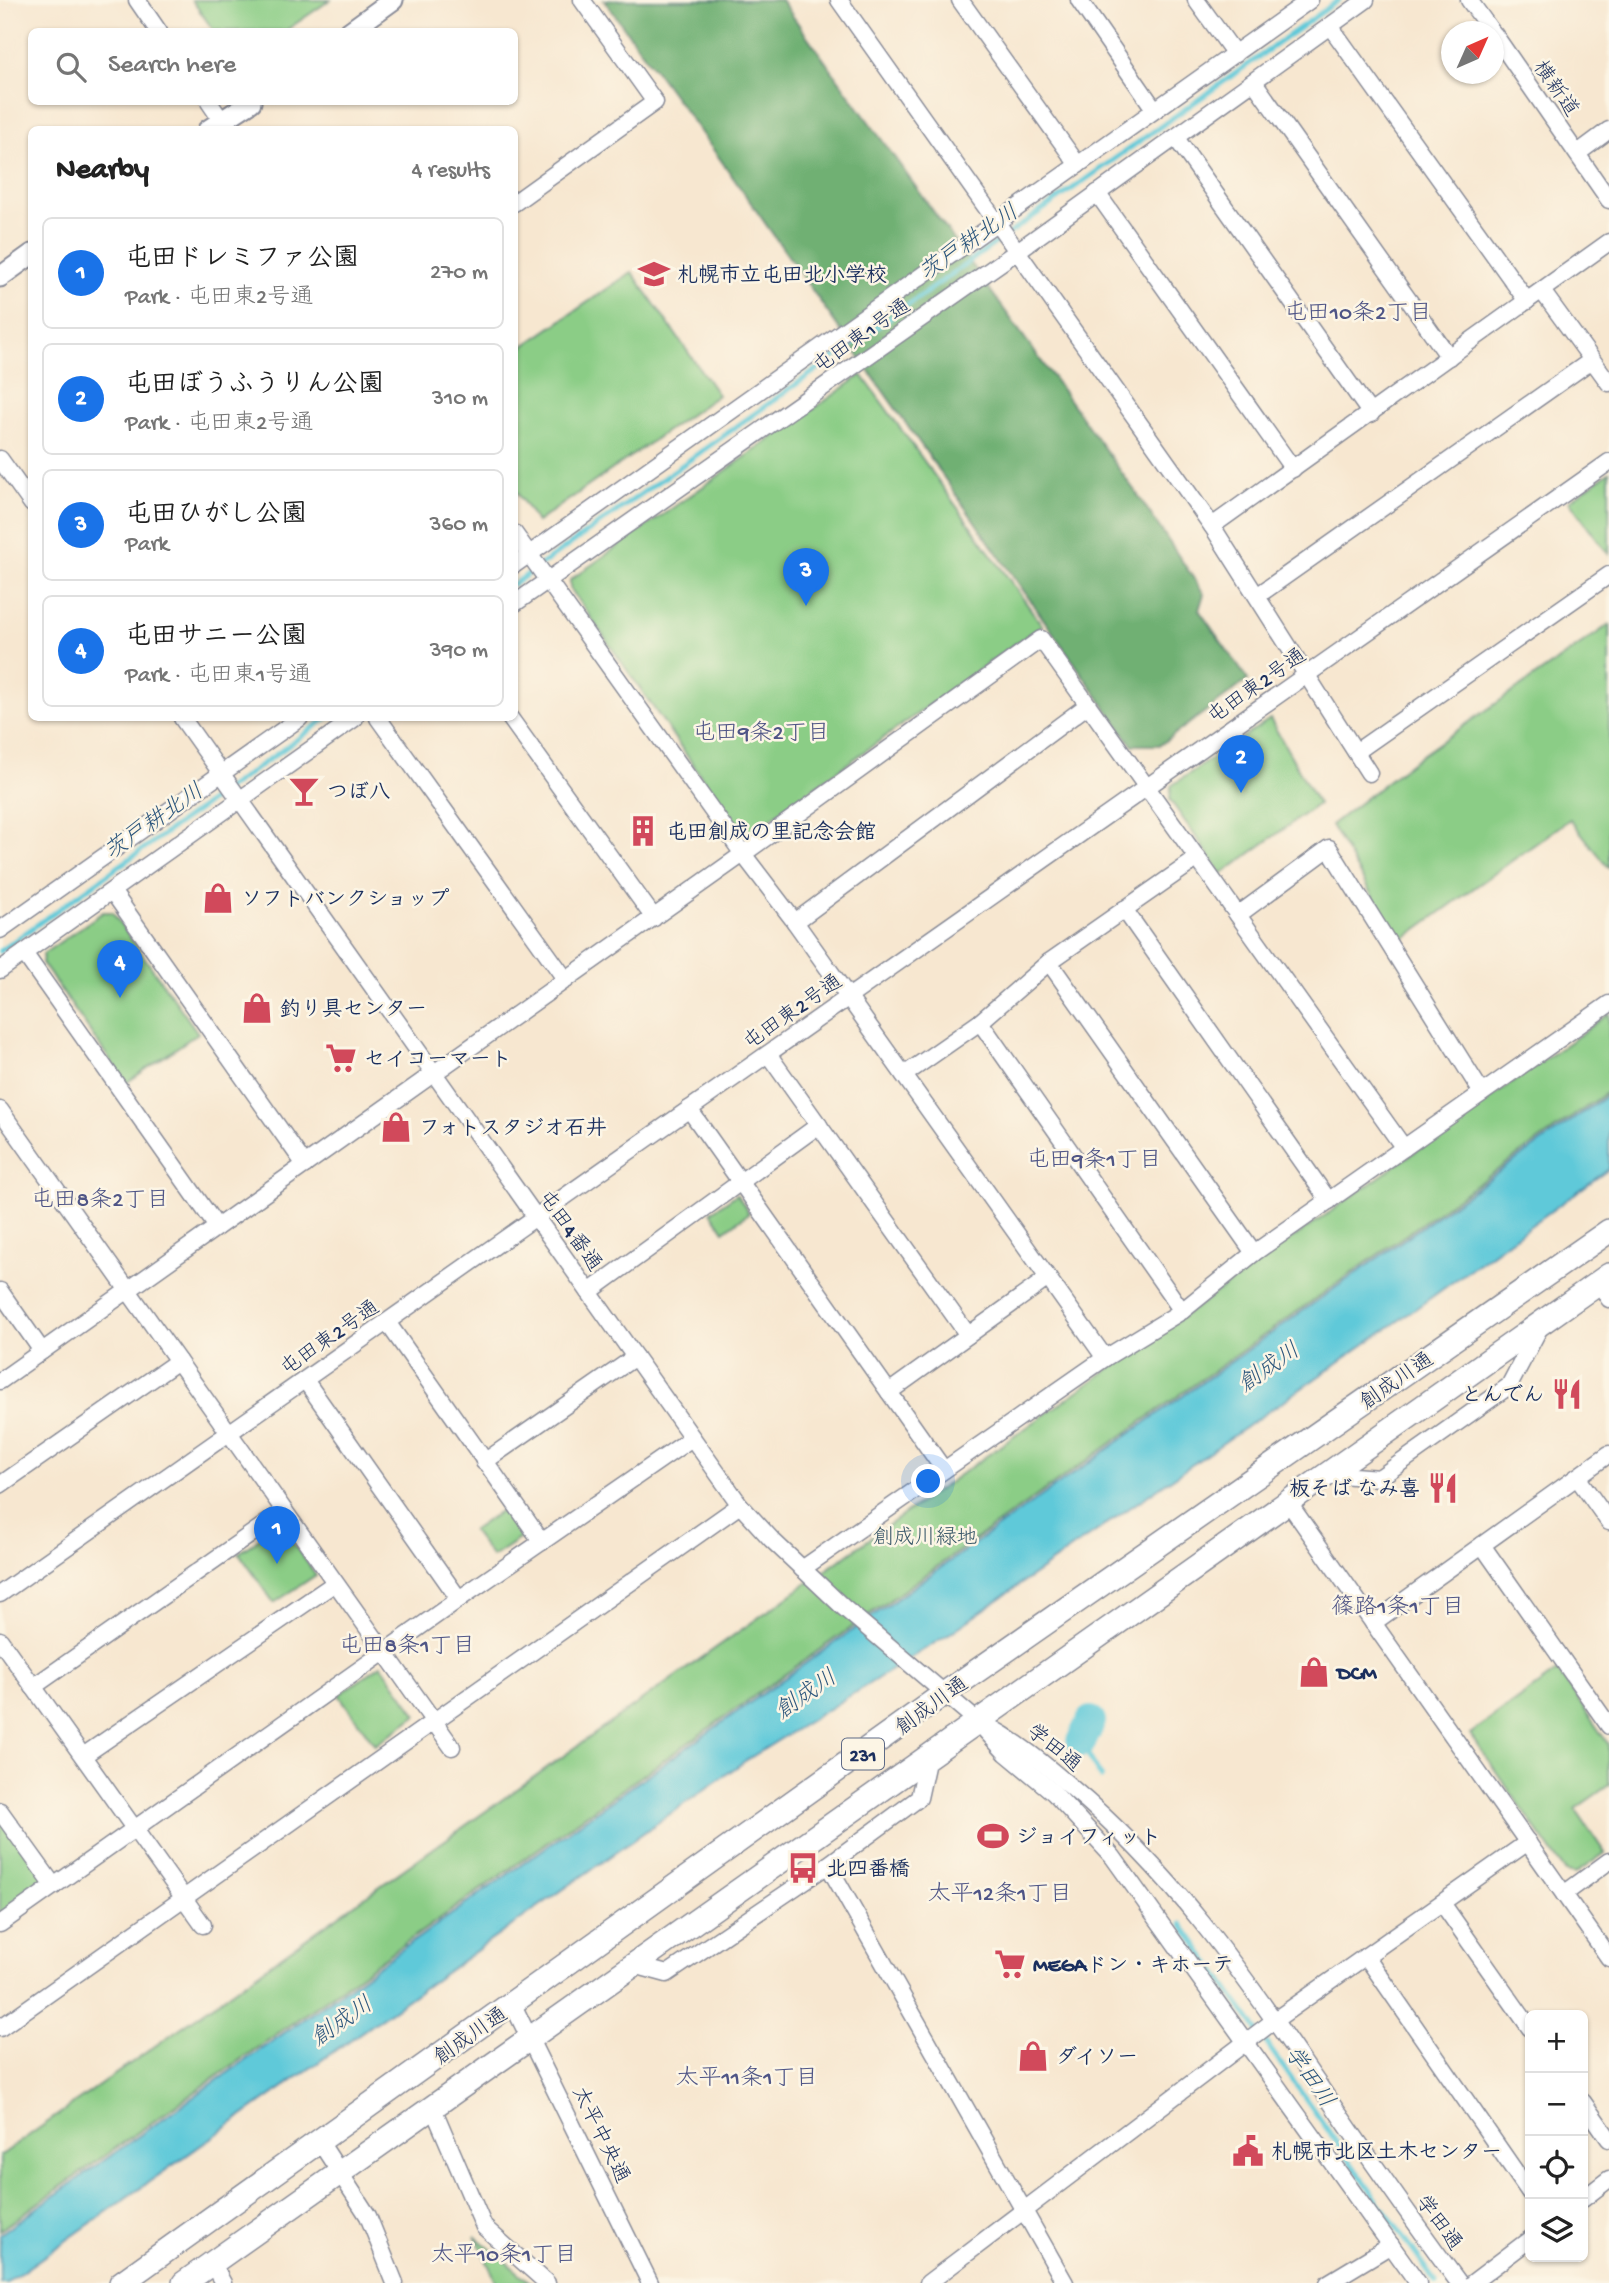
<!DOCTYPE html>
<meta charset="utf-8">
<style>
:root{--surface:#fff;--page:#f2f2f2;--text:#222;--muted:#767676;--line:#e0e0e0;--accent:#1a73e8}
body{margin:0;font-family:"Gochi Hand","Klee One",sans-serif;background:var(--page);color:var(--text)}
.controls{position:absolute;right:21px;bottom:21px;display:grid;overflow:hidden;border-radius:10px;box-shadow:0 2px 5px #0004}
.controls button{width:63px;height:63px;display:grid;place-items:center;padding:0;border:0;border-bottom:2px solid var(--line);background:var(--surface);color:var(--text);font:35px sans-serif}
.compass{position:absolute;left:1441px;top:21px;width:63px;height:63px;border-radius:50%;background:var(--surface);box-shadow:0 2px 5px #0004;rotate:45deg}
.you{position:absolute;left:929px;top:1482px;width:24px;height:24px;margin:-18px;border:5px solid #fff;border-radius:50%;background:#1a73e8;box-shadow:0 0 0 10px #1a73e833}
.badge{display:grid;place-items:center;width:46px;height:46px;border-radius:50%;background:var(--accent);color:#fff;font-size:23px;font-weight:700}
.pin{position:absolute;translate:-50% -58px;filter:drop-shadow(0 2px 4px #0008)}
.pin::after{content:'';position:absolute;top:37px;width:24px;height:21px;background:inherit;clip-path:polygon(0 0,100% 0,50% 100%)}
.list{margin:0;padding:0;list-style:none}
h2{display:flex;justify-content:space-between;align-items:center;height:91px;margin:0;padding:0 28px;font-size:30px}
h2 small{font-size:23px;font-weight:400;color:var(--muted)}
.list li{display:grid;grid-template-columns:46px 1fr auto;gap:21px;align-items:center;box-sizing:border-box;height:112px;margin:0 14px 14px;padding:0 14px;border:2px solid var(--line);border-radius:10px}
.list b{display:block;font-size:26px;white-space:nowrap}
.list p{margin:0;font-size:23px;white-space:nowrap;color:var(--muted)}
.list em{font-size:23px;font-style:normal;color:var(--muted)}
.icon{flex:none;width:38px;height:38px;fill:none;stroke:currentColor;stroke-width:2;stroke-linecap:round;stroke-linejoin:round}
.map{position:relative;flex:none;width:1609px;height:2283px;overflow:hidden}
.search{position:absolute;background:var(--surface);box-shadow:0 2px 5px #0004;left:28px;top:28px;width:490px;height:77px;display:flex;align-items:center;gap:18px;box-sizing:border-box;padding:0 24px;border-radius:10px;color:var(--muted);font-size:26px}
.panel{position:absolute;background:var(--surface);box-shadow:0 2px 5px #0004;left:28px;top:126px;width:490px;height:595px;border-radius:10px}
.map>svg:first-child{display:block}
</style>
<div class="map">
<svg width="1609" height="2283" viewBox="0 0 1609 2283">
<rect width="100%" height="100%" fill="#fcf5e5"/>
<filter id="ink" filterUnits="userSpaceOnUse"><feTurbulence type="fractalNoise" baseFrequency=".0143" numOctaves="2"/><feDisplacementMap in="SourceGraphic" scale="14" xChannelSelector="R" yChannelSelector="G"/><feConvolveMatrix kernelMatrix="1 2 1 2 8 2 1 2 1" color-interpolation-filters="sRGB"/></filter>
<filter id="wash" filterUnits="userSpaceOnUse"><feTurbulence type="fractalNoise" baseFrequency=".00686" numOctaves="4" result="noise"/><feDisplacementMap in="SourceGraphic" scale="28" xChannelSelector="R" yChannelSelector="G"/><feGaussianBlur stdDeviation="1.57" result="paint"/><feColorMatrix in="noise" values="0 0 0 0 0 0 0 0 0 0 0 0 0 0 0 0 0 1.4 0 .05"/><feComposite in="paint" operator="in"/></filter>
<g filter="url(#wash)">
<rect width="100%" height="100%" fill="#f7e7d0"/>
<!-- green -->
<g fill="#8bcd86" stroke="#537e72" stroke-width="2">
<polygon points="192,0 330,0 285,31 214,31"/>
<polygon points="632,272 718,395 537,522 515,490 515,352"/>
<polygon points="862,375 1042,625 749,834 740,832 570,588 570,580"/>
<polygon points="1609,472 1609,555 1569,501"/>
<polygon points="1609,625 1609,868 1570,819 1399,942 1331,825 1416,759"/>
<polygon points="1270,719 1318,804 1222,874 1170,800 1171,786"/>
<polygon points="103,912 112,912 198,1033 126,1083 42,963 43,954"/>
<polygon points="1609,1014 1609,1091 0,2230 0,2156"/>
<polygon points="737,1194 749,1213 724,1231 711,1212"/>
<polygon points="502,1510 522,1537 492,1557 472,1531"/>
<polygon points="279,1524 316,1575 274,1603 239,1553"/>
<polygon points="381,1665 417,1715 375,1745 339,1695"/>
<polygon points="1558,1671 1609,1745 1609,1785 1575,1809 1605,1853 1575,1874 1566,1872 1470,1734"/>
<polygon points="0,1816 54,1886 0,1924"/>
<polygon points="475,2236 531,2283 497,2283"/>
</g>
<!-- forest -->
<polygon fill="#70b073" stroke="#467068" stroke-width="2" points="604,0 781,0 1137,494 1204,594 1199,610 1248,680 1160,745 1132,745 720,159"/>
<!-- water -->
<polygon fill="#5fc9d9" stroke="#3d7c9c" stroke-width="2" points="1609,1094 1609,1169 1411,1312 949,1634 745,1761 6,2283 0,2283 0,2234"/>
<g fill="none" stroke-linecap="round" stroke-linejoin="round">
<!-- stream -->
<g stroke="#5fc9d9" stroke-width="5">
<polyline points="514,584 1339,0"/>
<polyline points="0,951 327,718"/>
<polyline points="1081,1742 1101,1778"/>
<polyline points="1182,1924 1436,2283"/>
</g>
<!-- river -->
<polyline stroke="#5fc9d9" stroke-width="30" points="1081,1742 1091,1721"/>
</g>
</g>
<g filter="url(#ink)">
<g fill="none" stroke-linecap="round" stroke-linejoin="round">
<defs>
<g id="minor">
<polyline points="137,0 159,32"/>
<polyline points="839,0 1212,526 1369,773"/>
<polyline points="960,0 1078,165"/>
<polyline points="1079,0 1155,110"/>
<polyline points="1196,0 1235,54"/>
<polyline points="1469,0 1492,32"/>
<polyline points="1330,26 1527,301"/>
<polyline points="1494,34 1609,200"/>
<polyline points="1254,82 1449,357"/>
<polyline points="209,102 228,130"/>
<polyline points="1176,138 1371,414"/>
<polyline points="1578,153 1609,130"/>
<polyline points="1097,193 1293,469"/>
<polyline points="514,203 655,102 582,0"/>
<polyline points="1542,291 1609,383"/>
<polyline points="0,459 32,504"/>
<polyline points="1212,526 1609,242"/>
<polyline points="514,533 743,854 1041,639 1404,1148"/>
<polyline points="514,565 1310,0"/>
<polyline points="1257,596 1592,360"/>
<polyline points="514,604 1016,252 1366,0"/>
<polyline points="182,718 740,1505 772,1540 843,1607 977,1721 1006,1753 1054,1793 1113,1857 1418,2283"/>
<polyline points="378,718 566,980"/>
<polyline points="510,718 654,918"/>
<polyline points="1356,752 1609,575"/>
<polyline points="112,891 305,1165"/>
<polyline points="1124,909 1329,1201"/>
<polyline points="1238,915 1329,848 1482,1093"/>
<polyline points="795,922 1088,705"/>
<polyline points="0,930 300,718"/>
<polyline points="24,953 217,1227"/>
<polyline points="1049,962 1254,1253"/>
<polyline points="0,970 355,718"/>
<polyline points="980,1022 1182,1311"/>
<polyline points="768,1054 968,1335"/>
<polyline points="904,1075 980,1022 1049,962 1198,858"/>
<polyline points="689,1109 944,1470"/>
<polyline points="0,1110 452,1747"/>
<polyline points="1599,1282 1609,1299"/>
<polyline points="0,1291 42,1351"/>
<polyline points="589,1292 819,1125"/>
<polyline points="387,1322 542,1542"/>
<polyline points="305,1380 459,1599"/>
<polyline points="0,1381 743,854 795,922 1105,1358"/>
<polyline points="889,1392 1048,1278"/>
<polyline points="484,1462 635,1357"/>
<polyline points="1328,1474 1379,1478 1509,1386 1540,1327"/>
<polyline points="1577,1477 1609,1522"/>
<polyline points="0,1485 178,1361"/>
<polyline points="1288,1502 1609,1958"/>
<polyline points="1482,1545 1609,1726"/>
<polyline points="802,1569 1105,1358 1182,1311 1254,1253 1609,1004"/>
<polyline points="0,1594 1609,462"/>
<polyline points="1373,1623 1609,1454"/>
<polyline points="0,1640 203,1925"/>
<polyline points="33,1687 284,1511"/>
<path d="M 986,1725 C 1018,1742 1043,1763 1071,1787 C 1170,1870 1240,1969 1312,2075 C 1360,2145 1408,2214 1459,2283"/>
<polyline points="83,1756 335,1583"/>
<polyline points="0,1811 54,1886"/>
<polyline points="828,1865 1065,2283"/>
<polyline points="1564,1894 1609,1861"/>
<polyline points="1442,1903 1530,2028"/>
<polyline points="0,1924 459,1599 692,1438"/>
<polyline points="1366,1956 1530,2193"/>
<polyline points="634,1965 667,1974 828,1865 919,1798 928,1757"/>
<polyline points="513,2005 650,2283"/>
<polyline points="0,2028 740,1505"/>
<polyline points="1583,2102 1609,2139"/>
<polyline points="433,2108 484,2227 547,2283"/>
<polyline points="320,2142 368,2216 395,2283"/>
<polyline points="1583,2199 1609,2179"/>
<polyline points="212,2263 223,2283"/>
<polyline points="928,2283 1275,2020 1528,1842"/>
<polyline points="1328,2283 1391,2245"/>
<polyline points="1472,2283 1530,2239"/>
</g>
<g id="major">
<polyline points="349,32 393,0"/>
<polyline points="208,130 251,102"/>
<polyline points="0,277 32,254"/>
</g>
<g id="highway">
<polyline points="121,2283 945,1693 1609,1231"/>
<polyline points="184,2283 1609,1275"/>
</g>
</defs>
<!-- minor casing -->
<use href="#minor" stroke="#898b97" stroke-width="19"/>
<!-- major casing -->
<use href="#major" stroke="#898b97" stroke-width="23"/>
<!-- highway casing -->
<use href="#highway" stroke="#898b97" stroke-width="26"/>
<!-- minor -->
<use href="#minor" stroke="#fff" stroke-width="16"/>
<!-- major -->
<use href="#major" stroke="#fff" stroke-width="19"/>
<!-- highway -->
<use href="#highway" stroke="#fff" stroke-width="23"/>
</g>
</g>
<!-- icons -->
<defs>
<symbol id="school-bare" viewBox="-9 -9 18 18"><path d="M0-5L7-2L0 1L-7-2ZM-4 1L0 2.5L4 1V4Q0 6-4 4Z" fill="#d1495b" stroke="#fcf5e5" stroke-width="2.5" paint-order="stroke"/></symbol>
<symbol id="bar-bare" viewBox="-9 -9 18 18"><path d="M-6-5H6L.8 .8V4.5H3.5V6h-7V4.5H-.8V.8Z" fill="#d1495b" stroke="#fcf5e5" stroke-width="2.5" paint-order="stroke"/></symbol>
<symbol id="building-bare" viewBox="-9 -9 18 18"><path d="M-4-6H4V6H1V3H-1V6H-4ZM-2.5-4.3h1.7v1.8h-1.7ZM.8-4.3h1.7v1.8H.8ZM-2.5-1h1.7V.8h-1.7ZM.8-1h1.7V.8H.8Z" fill="#d1495b" stroke="#fcf5e5" stroke-width="2.5" paint-order="stroke"/></symbol>
<symbol id="shop-bare" viewBox="-9 -9 18 18"><path d="M-5-2.5h2.3a2.7 3.5 0 0 1 5.4 0H5L5.5 6h-11ZM-1.5-2.5h3a1.5 2.3 0 0 0-3 0Z" fill="#d1495b" stroke="#fcf5e5" stroke-width="2.5" paint-order="stroke"/></symbol>
<symbol id="supermarket-bare" viewBox="-9 -9 18 18"><path d="M-6-5.5h2.5l.6 2H6L4.5 2H-2.5L-4.4-4H-6ZM-1.5 3.2a1.3 1.3 0 1 0 .1 0ZM3 3.2a1.3 1.3 0 1 0 .1 0Z" fill="#d1495b" stroke="#fcf5e5" stroke-width="2.5" paint-order="stroke"/></symbol>
<symbol id="restaurant-bare" viewBox="-9 -9 18 18"><path d="M-5-6h1v4h1v-4h1v4h1v-4h1v5L-1.5 .5V6h-2V.5L-5-1ZM5-6V6H3V1.5H1.5Q1.5-4 5-6Z" fill="#d1495b" stroke="#fcf5e5" stroke-width="2.5" paint-order="stroke"/></symbol>
<symbol id="stadium-bare" viewBox="-9 -9 18 18"><path d="M0-5a6.5 5 0 1 0 0 10a6.5 5 0 1 0 0-10ZM-3.5-1.8h7v3.6h-7Z" fill="#d1495b" stroke="#fcf5e5" stroke-width="2.5" paint-order="stroke"/></symbol>
<symbol id="bus-bare" viewBox="-9 -9 18 18"><path d="M-5-6H5V4H4V6H2V4H-2V6H-4V4H-5ZM-3.5-4V0h7V-4ZM-3.5 1.2v1.5H-2V1.2ZM2 1.2v1.5H3.5V1.2Z" fill="#d1495b" stroke="#fcf5e5" stroke-width="2.5" paint-order="stroke"/></symbol>
<symbol id="civic-bare" viewBox="-9 -9 18 18"><path d="M-.6-6.5H3V-4.5H.6V-3L4-1V1h2V6H-6V1h2V-1L-.6-3ZM-1.2 2.5V6h2.4V2.5Z" fill="#d1495b" stroke="#fcf5e5" stroke-width="2.5" paint-order="stroke"/></symbol>
</defs>
<g fill-rule="evenodd">
<use href="#school-bare" x="632" y="252" width="44" height="44"/>
<use href="#bar-bare" x="282" y="769" width="44" height="44"/>
<use href="#building-bare" x="621" y="809" width="44" height="44"/>
<use href="#shop-bare" x="196" y="876" width="44" height="44"/>
<use href="#shop-bare" x="235" y="986" width="44" height="44"/>
<use href="#supermarket-bare" x="319" y="1036" width="44" height="44"/>
<use href="#shop-bare" x="374" y="1105" width="44" height="44"/>
<use href="#restaurant-bare" x="1545" y="1372" width="44" height="44"/>
<use href="#restaurant-bare" x="1421" y="1466" width="44" height="44"/>
<use href="#shop-bare" x="1292" y="1650" width="44" height="44"/>
<use href="#stadium-bare" x="971" y="1814" width="44" height="44"/>
<use href="#bus-bare" x="781" y="1846" width="44" height="44"/>
<use href="#supermarket-bare" x="988" y="1942" width="44" height="44"/>
<use href="#shop-bare" x="1011" y="2034" width="44" height="44"/>
<use href="#civic-bare" x="1226" y="2129" width="44" height="44"/>
</g>
<g text-anchor="middle" stroke-width="5" stroke-linejoin="round" paint-order="stroke">
<!-- shield labels -->
<rect fill="#fcf5e5" stroke="#5e6a86" stroke-width="2" x="842" y="1738.5" width="42" height="31" rx="5"/>
<g font-size="19" font-weight="bold" fill="#1b2f5e">
<text x="863" y="1761">231</text>
</g>
<!-- street labels -->
<g font-size="21" fill="#1b2f5e" stroke="#fcf5e5">
<text transform="translate(1557 88) rotate(55)" y="7">横新道</text>
<text transform="translate(861 335) rotate(-35)" y="7">屯田東1号通</text>
<text transform="translate(1256 685) rotate(-35)" y="7">屯田東2号通</text>
<text transform="translate(792 1011) rotate(-35)" y="7">屯田東2号通</text>
<text transform="translate(571 1230) rotate(55)" y="7">屯田4番通</text>
<text transform="translate(329 1337) rotate(-35)" y="7">屯田東2号通</text>
<text transform="translate(1396 1380) rotate(-35)" y="7">創成川通</text>
<text transform="translate(931 1705) rotate(-36)" y="7">創成川通</text>
<text transform="translate(1055 1747) rotate(39)" y="7">学田通</text>
<text transform="translate(470 2035) rotate(-35)" y="7">創成川通</text>
<text transform="translate(602 2134) rotate(64)" y="7">太平中央通</text>
<text transform="translate(1440 2222) rotate(54)" y="7">学田通</text>
</g>
<!-- poi labels -->
<g font-size="21" font-weight="bold" fill="#1b2f5e" stroke="#fcf5e5" text-anchor="start">
<text x="677" y="281">札幌市立屯田北小学校</text>
<text x="327" y="798">つぼ八</text>
<text x="666" y="838">屯田創成の里記念会館</text>
<text x="241" y="905">ソフトバンクショップ</text>
<text x="280" y="1015">釣り具センター</text>
<text x="364" y="1065">セイコーマート</text>
<text x="419" y="1134">フォトスタジオ石井</text>
<text x="1544" y="1401" text-anchor="end">とんでん</text>
<text x="1420" y="1495" text-anchor="end">板そば なみ喜</text>
<text x="1337" y="1679">DCM</text>
<text x="1016" y="1843">ジョイフィット</text>
<text x="826" y="1875">北四番橋</text>
<text x="1033" y="1971">MEGAドン・キホーテ</text>
<text x="1056" y="2063">ダイソー</text>
<text x="1271" y="2158">札幌市北区土木センター</text>
</g>
<!-- park labels -->
<g font-size="21" fill="#375668" stroke="#fcf5e5">
<text x="925" y="1543">創成川緑地</text>
</g>
<!-- water labels -->
<g font-size="23" font-style="italic" fill="#2c567d" stroke="#fcf5e5">
<text transform="translate(968 241) rotate(-35)" y="8">茨戸耕北川</text>
<text transform="translate(153 820) rotate(-35)" y="8">茨戸耕北川</text>
<text transform="translate(1268 1366) rotate(-35)" y="8">創成川</text>
<text transform="translate(805 1693) rotate(-35)" y="8">創成川</text>
<text transform="translate(341 2020) rotate(-35)" y="8">創成川</text>
<text transform="translate(1311 2076) rotate(55)" y="8">学田川</text>
</g>
<!-- neighbourhood labels -->
<g font-size="23" fill="#4f5586" stroke="#fcf5e5">
<text x="1358" y="319">屯田10条2丁目</text>
<text x="761" y="739">屯田9条2丁目</text>
<text x="1094" y="1166">屯田9条1丁目</text>
<text x="100" y="1206">屯田8条2丁目</text>
<text x="1398" y="1613">篠路1条1丁目</text>
<text x="407" y="1652">屯田8条1丁目</text>
<text x="1000" y="1900">太平12条1丁目</text>
<text x="747" y="2084">太平11条1丁目</text>
<text x="504" y="2261">太平10条1丁目</text>
</g>
</g>
</svg>
<div class="controls">
<button>+</button>
<button>−</button>
<button><svg class="icon" aria-label="locate" viewBox="0 0 24 24"><circle cx="12" cy="12" r="6"/><path d="M12 2v4M12 18v4M2 12h4M18 12h4"/></svg></button>
<button><svg class="icon" aria-label="layers" viewBox="0 0 24 24"><path d="M12 4l9 5-9 5-9-5zM3 14l9 5 9-5"/></svg></button>
</div>
<svg class="compass" viewBox="-18 -18 36 36"><path d="M0-13l5 13h-10z" fill="#e53935"/><path d="M0 13l5-13h-10z" fill="#767676"/></svg>
<div class="you"></div>
<div class="pin badge" style="left:277px;top:1564px">1</div>
<div class="pin badge" style="left:1241px;top:793px">2</div>
<div class="pin badge" style="left:806px;top:606px">3</div>
<div class="pin badge" style="left:120px;top:998px">4</div>
<div class="search"><svg class="icon" aria-label="search" viewBox="0 0 24 24"><circle cx="10" cy="10" r="6"/><path d="M15 15l6 6"/></svg>Search here</div>
<section class="panel">
<h2>Nearby<small>4 results</small></h2>
<ul class="list">
<li><span class="badge">1</span><div><b>屯田ドレミファ公園</b><p>Park · 屯田東2号通</p></div><em>270 m</em></li>
<li><span class="badge">2</span><div><b>屯田ぼうふうりん公園</b><p>Park · 屯田東2号通</p></div><em>310 m</em></li>
<li><span class="badge">3</span><div><b>屯田ひがし公園</b><p>Park</p></div><em>360 m</em></li>
<li><span class="badge">4</span><div><b>屯田サニー公園</b><p>Park · 屯田東1号通</p></div><em>390 m</em></li>
</ul>
</section>
</div>
